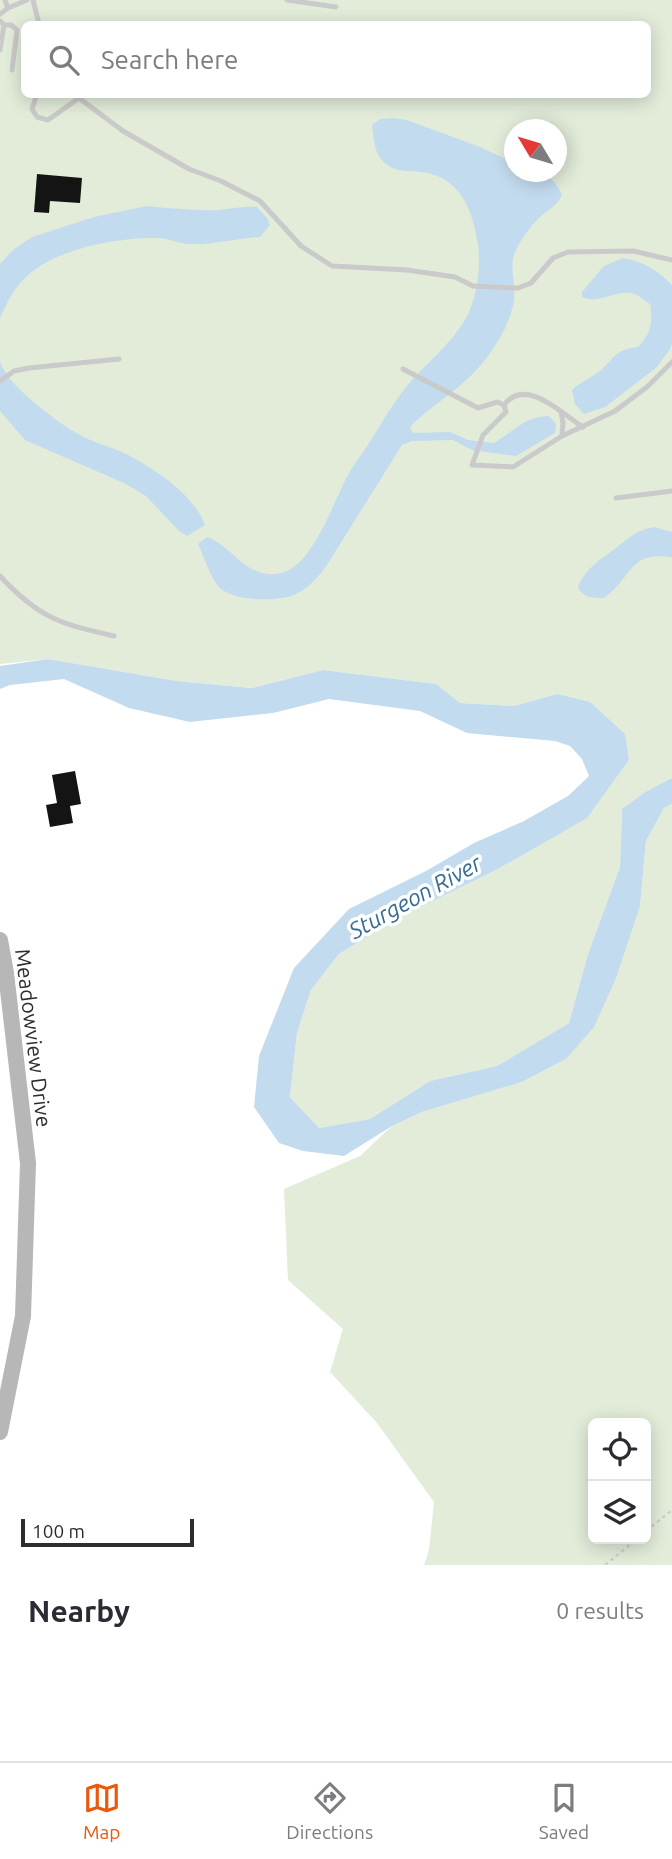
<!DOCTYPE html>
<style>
:root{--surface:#fff;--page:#f7f7f7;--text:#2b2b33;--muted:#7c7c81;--line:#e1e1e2;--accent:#ea580c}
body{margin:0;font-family:Ubuntu,sans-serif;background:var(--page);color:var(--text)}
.controls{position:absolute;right:21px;bottom:21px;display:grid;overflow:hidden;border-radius:10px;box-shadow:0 4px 18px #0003}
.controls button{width:63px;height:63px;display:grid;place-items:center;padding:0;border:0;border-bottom:2px solid var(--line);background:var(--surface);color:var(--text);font:35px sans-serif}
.compass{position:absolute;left:504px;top:119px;width:63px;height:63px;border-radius:50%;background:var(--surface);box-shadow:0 4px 18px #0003;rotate:308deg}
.scale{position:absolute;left:21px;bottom:18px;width:173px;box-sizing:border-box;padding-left:7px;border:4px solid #2d2d2d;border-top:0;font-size:19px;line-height:24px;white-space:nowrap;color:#2d2d2d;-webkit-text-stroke:5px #fff;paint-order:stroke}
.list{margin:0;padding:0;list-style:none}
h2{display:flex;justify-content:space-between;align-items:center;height:91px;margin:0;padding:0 28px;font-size:30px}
h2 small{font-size:23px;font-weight:400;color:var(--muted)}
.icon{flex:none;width:38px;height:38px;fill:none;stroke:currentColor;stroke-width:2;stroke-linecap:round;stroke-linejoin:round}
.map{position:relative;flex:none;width:672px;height:1565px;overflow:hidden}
.search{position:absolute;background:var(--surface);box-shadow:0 4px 18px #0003;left:21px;right:21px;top:21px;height:77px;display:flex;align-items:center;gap:18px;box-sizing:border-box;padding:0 24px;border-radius:10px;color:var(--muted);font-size:26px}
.sheet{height:196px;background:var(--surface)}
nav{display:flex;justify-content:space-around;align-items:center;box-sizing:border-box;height:98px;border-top:2px solid var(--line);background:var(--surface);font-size:19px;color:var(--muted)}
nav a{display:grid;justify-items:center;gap:4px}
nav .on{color:var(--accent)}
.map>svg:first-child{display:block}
</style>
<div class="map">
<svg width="672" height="1565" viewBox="0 0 672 1565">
<rect width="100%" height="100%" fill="#fff"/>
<!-- green -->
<g fill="#e2ecd9" fill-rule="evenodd">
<path d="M 0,0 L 672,0 L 672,778 L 645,792 L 622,809 L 620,867 L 588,954 L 569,1023 L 497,1066 L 430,1081 L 370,1119 L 319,1128 L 290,1097 L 297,1033 L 311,990 L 339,954 L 396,919 L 496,870 L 587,817 L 629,760 L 557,694 L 514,706 L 460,703 L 435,684 L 323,670 L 252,688 L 177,681 L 48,659 L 0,664 ZM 24,24 L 648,24 L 648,94 L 24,94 ZM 514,130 L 556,130 L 556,172 L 514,172 Z"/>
<path d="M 672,804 L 672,1565 L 424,1565 L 429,1550 L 434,1502 L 377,1423 L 330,1372 L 343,1329 L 288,1280 L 284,1189 L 360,1156 L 392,1126 L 422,1112 L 522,1082 L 566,1059 L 640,906 L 646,841 L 664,808 ZM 593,1423 L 646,1423 L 646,1539 L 593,1539 Z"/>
</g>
<!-- water -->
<g fill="#c3dbee">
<path d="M 393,118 L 407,120 L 480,147 L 514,163 L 514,172 C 539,172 551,170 562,195 C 557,206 549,209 540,217 C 530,227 521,239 515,252 C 508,269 518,288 513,306 C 506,334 486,363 464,382 C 447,398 428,408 410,427 L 413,433 L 450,432 L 468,440 L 494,443 C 513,432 525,416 549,416 L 556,424 L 555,433 L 516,456 L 472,450 L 453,440 L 412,441 L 402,445 L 325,568 C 316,579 305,592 291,596 C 273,602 229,601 217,585 C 209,573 204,557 198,544 L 207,537 C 234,547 247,581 281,573 C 313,566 333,502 348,475 C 353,465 360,457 366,448 C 379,428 391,405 407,386 C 426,363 451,345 466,318 C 477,298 481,267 478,245 C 473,210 460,177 422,172 C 409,170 397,173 386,164 C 374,155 374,139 372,125 L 380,119 Z"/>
<path d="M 147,206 C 171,208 194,211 218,210 C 232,209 243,206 257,207 L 267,218 L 270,225 L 260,237 C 237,238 213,245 190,244 C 179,244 169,238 158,238 C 118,237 50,249 22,281 C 12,292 6,305 0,318 L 0,264 L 14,249 L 32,237 L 94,217 Z"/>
<path d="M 623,258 C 644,262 658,270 672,285 L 672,343 L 670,349 L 657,367 L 605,407 L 584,414 L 575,404 L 572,390 C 580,382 591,378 600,371 C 616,357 615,349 638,347 C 651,334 653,322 650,304 C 645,301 640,296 635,294 C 617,288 600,305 582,297 L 582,292 L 604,266 Z"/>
<path d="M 0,362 C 6,377 18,388 30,399 C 46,412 64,427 82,436 C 95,443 109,446 122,452 C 151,466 194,494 205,525 L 187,536 L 179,531 L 146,496 L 126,484 L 25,440 L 0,411 Z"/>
<path d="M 654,527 L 672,532 L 672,557 C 627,552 635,575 604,598 C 593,598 583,598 578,587 C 586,568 600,560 616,548 C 629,538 636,530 654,527 Z"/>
<polygon points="48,659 177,681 252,688 323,670 436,684 460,703 514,706 557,694 590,702 625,734 629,760 587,818 496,870 396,919 339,954 311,990 297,1033 290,1097 319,1128 370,1119 430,1081 497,1066 569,1023 588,954 620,867 622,809 645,792 672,778 672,804 664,808 646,841 640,906 616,978 594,1027 566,1059 522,1082 422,1112 392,1126 344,1156 303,1151 279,1143 254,1107 259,1056 294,968 349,909 426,871 474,843 524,821 568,796 589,776 582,759 570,746 555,741 467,733 420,711 329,699 273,713 190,722 129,708 64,679 10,685 0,689 0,666"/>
</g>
<!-- building -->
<g fill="#141414">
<polygon points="37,174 82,178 80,203 50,201 49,213 34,212"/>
<polygon points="75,771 81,804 70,806 73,823 50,827 46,805 57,803 52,775"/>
</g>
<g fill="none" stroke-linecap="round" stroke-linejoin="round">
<!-- path -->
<g stroke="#cacaca" stroke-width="2" stroke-dasharray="3.5 3.5" stroke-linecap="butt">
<polyline points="646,1531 672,1510"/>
<polyline points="605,1565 637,1539"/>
</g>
<!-- lane -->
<g stroke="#cacaca" stroke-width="5">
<polyline points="5,0 8,8 27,0"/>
<polyline points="33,0 39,24"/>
<polyline points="287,0 336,7"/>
<polyline points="0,14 8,8"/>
<polyline points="0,21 4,25 0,50"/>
<polyline points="4,25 11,25 17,30 12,70"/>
<polyline points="37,94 32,109 37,117 48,120 79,98 123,131 189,169 221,181 260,201 301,246 332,266 407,270 455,277 473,286 518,288 531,283 553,258 568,252 633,251 672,260"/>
<polyline points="403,369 478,408 497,402 504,405 506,412 483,435 472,465 513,467 562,436 615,411 647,387 672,362"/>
<polyline points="0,381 14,371 29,368 119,359"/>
<path d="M 504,405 C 526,376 562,414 583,427"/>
<polyline points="561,412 563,423 562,436"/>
<polyline points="616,498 672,491"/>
<path d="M 0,576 C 39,618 60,624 114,636"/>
</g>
<!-- secondary -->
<polyline stroke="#b7b7b7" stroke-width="16" points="0,940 6,973 28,1163 23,1316 0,1432"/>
</g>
<g text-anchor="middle" stroke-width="7" stroke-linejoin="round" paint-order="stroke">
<!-- street labels -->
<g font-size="21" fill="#2d2d2d" stroke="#fff">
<text transform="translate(33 1038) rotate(83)" y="7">Meadowview Drive</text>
</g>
<!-- water labels -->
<g font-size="23" font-style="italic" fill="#356b95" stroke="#fff">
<text transform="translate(415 897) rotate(-29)" y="8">Sturgeon River</text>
</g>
</g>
</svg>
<div class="controls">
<button><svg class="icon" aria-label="locate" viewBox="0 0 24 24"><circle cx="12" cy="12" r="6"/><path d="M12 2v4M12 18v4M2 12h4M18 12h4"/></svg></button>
<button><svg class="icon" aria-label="layers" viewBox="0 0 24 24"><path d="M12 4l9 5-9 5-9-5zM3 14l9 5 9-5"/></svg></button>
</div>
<svg class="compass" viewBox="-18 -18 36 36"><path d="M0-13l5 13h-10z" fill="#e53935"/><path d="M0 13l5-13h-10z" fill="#7c7c81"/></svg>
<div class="scale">100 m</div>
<div class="search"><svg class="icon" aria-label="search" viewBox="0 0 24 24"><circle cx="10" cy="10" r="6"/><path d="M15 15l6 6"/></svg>Search here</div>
</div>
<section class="sheet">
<h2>Nearby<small>0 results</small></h2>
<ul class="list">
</ul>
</section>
<nav>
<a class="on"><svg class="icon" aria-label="map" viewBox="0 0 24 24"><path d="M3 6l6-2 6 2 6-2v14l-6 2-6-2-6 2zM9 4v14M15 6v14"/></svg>Map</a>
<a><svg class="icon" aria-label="directions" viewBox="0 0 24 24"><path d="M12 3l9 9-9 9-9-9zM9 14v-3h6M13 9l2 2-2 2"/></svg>Directions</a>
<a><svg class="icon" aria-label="saved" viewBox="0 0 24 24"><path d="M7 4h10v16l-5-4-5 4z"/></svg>Saved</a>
</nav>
